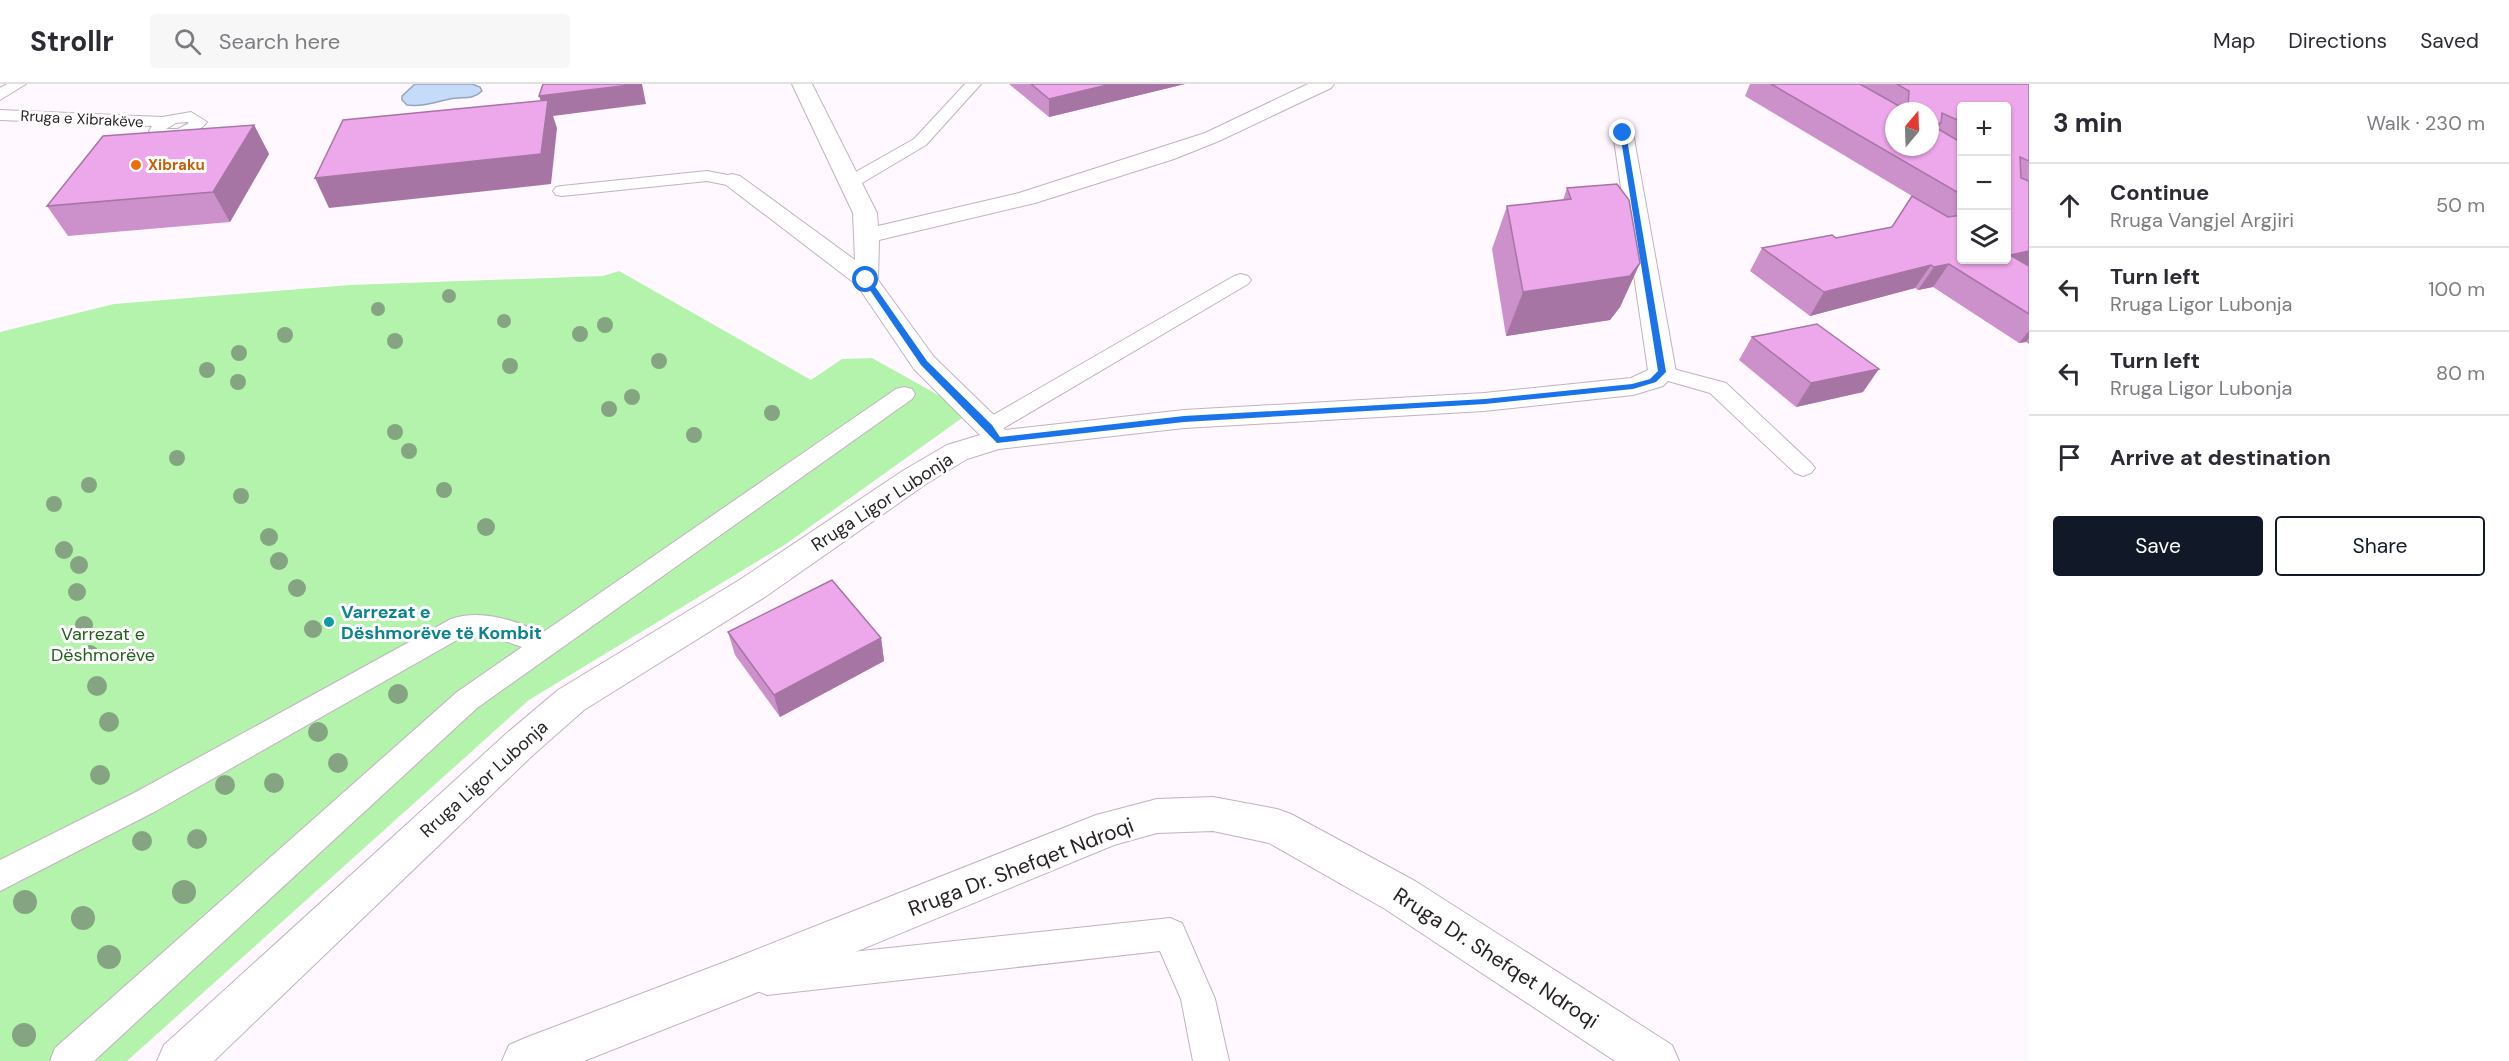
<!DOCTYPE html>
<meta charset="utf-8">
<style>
:root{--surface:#fff;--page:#f7f7f7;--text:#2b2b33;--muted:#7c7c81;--line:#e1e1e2;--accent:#111827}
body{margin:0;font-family:"DM Sans",sans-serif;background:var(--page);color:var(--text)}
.controls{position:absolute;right:18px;top:18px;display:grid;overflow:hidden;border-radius:6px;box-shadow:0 2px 4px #0004}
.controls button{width:54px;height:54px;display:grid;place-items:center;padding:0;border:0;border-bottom:2px solid var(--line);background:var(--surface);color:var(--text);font:30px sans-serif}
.compass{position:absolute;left:1885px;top:18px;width:54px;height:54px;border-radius:50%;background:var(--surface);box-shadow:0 2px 4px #0004;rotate:19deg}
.stop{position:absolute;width:18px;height:18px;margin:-14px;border:4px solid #1a73e8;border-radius:50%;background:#fff}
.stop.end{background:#1a73e8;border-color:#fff;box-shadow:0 2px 6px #0008}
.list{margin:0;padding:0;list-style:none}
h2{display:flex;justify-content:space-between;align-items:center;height:78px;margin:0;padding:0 24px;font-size:26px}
h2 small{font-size:20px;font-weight:400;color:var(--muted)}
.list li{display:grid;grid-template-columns:39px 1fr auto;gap:18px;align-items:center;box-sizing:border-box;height:84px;padding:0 24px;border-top:2px solid var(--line)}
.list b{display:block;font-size:22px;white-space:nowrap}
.list p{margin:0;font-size:20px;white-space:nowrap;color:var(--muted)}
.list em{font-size:20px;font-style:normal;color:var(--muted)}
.actions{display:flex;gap:12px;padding:18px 24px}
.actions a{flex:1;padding:14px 0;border:2px solid var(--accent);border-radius:6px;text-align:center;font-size:21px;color:var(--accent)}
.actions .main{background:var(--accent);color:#fff}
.icon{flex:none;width:33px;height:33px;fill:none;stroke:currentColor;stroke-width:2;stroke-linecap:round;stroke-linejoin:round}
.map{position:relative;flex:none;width:2029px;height:977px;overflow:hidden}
header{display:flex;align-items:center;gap:36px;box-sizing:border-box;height:84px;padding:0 30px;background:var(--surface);border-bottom:2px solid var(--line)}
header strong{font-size:28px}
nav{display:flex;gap:33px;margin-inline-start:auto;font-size:21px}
.search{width:420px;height:54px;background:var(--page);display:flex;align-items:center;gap:15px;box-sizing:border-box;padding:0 21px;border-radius:6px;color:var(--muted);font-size:22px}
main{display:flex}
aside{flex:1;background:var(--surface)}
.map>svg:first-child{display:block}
</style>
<header>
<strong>Strollr</strong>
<div class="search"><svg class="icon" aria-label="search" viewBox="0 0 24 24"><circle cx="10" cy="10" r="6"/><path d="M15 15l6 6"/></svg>Search here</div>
<nav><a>Map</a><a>Directions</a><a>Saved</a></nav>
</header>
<main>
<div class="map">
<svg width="2029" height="977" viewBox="0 0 2029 977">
<rect width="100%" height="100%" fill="#fff9ff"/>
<!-- green -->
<polygon fill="#b3f3ab" points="619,187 811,296 842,275 872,274 949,317 962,334 786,460 529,616 127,977 0,977 0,248 114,220 350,201 603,192"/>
<!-- water -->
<path fill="#c5dbfa" stroke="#96a4ba" stroke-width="1.5" d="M 415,0 L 472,0 L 480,3 L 482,7 C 472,17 462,12 450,15 C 435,18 424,23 407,21 L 402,16 L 402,12 Z"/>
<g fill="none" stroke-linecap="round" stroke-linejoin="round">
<defs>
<g id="service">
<polygon points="7,0 26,0 0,16 0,4"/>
<polygon points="965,0 981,0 926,61 857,102 845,102 842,98 845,94 914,55"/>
<path d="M 0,26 L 162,33 L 191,28 L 207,38 C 196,53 163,64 149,47 L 152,42 L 0,36 ZM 188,38 L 189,39 L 178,45 L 166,45 L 176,39 Z"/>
<polygon points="707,87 738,93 741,97 738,101 732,102 707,97 562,112 556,111 553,107 556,103 562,102"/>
<polygon points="1241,190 1248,192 1251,196 1248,200 997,348 989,350 981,348 978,343 981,338 1234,192"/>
<polygon points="1662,282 1726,299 1811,379 1815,384 1811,389 1803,392 1795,389 1710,309 1654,293 1651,288 1654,283"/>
<path d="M 904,303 L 912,305 L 915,310 L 912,315 L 477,624 L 94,977 L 50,977 L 55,964 L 457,608 L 522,563 L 493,553 L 464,552 L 156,727 L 0,807 L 0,776 L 134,709 L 451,535 C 480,525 515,536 542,549 L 896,305 Z"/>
<polygon points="1170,834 1182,839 1215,915 1229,977 1193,977 1181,915 1160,867 767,911 755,906 750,894 755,882 767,877"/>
</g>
<polygon id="minor" points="792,0 812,0 877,129 878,142 1019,109 1205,49 1308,0 1334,0 1331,4 1219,57 1174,75 1035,119 879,156 878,196 934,273 999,336 1005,346 1184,326 1484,309 1631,294 1648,286 1613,49 1616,45 1623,43 1630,45 1633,49 1676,288 1663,302 1633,311 1484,327 1184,344 999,365 967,375 926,400 765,513 584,626 533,671 214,977 157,977 164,961 507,649 558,606 741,495 904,386 947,361 980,351 914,285 857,201 721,97 724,92 732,90 740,92 855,176 853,129"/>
<polygon id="secondary" points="1213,713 1277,725 1291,730 1415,797 1672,961 1679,977 1615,977 1385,825 1269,759 1213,747 1157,749 1114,761 746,913 584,977 502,977 509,961 525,954 730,876 1096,731 1157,715"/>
</defs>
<!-- service casing -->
<use href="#service" stroke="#c0b2bf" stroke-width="2"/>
<!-- minor casing -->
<use href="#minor" stroke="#c0b2bf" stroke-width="2"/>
<!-- secondary casing -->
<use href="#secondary" stroke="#c0b2bf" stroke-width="2"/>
<!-- service -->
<use href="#service" fill="#fff" fill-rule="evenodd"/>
<!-- minor -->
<use href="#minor" fill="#fff" fill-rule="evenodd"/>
<!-- secondary -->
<use href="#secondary" fill="#fff" fill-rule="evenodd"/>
</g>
<!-- trees -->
<g fill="#85a582">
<circle cx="449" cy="212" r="7"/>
<circle cx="378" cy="225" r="7"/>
<circle cx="504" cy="237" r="7"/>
<circle cx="605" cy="241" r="8"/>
<circle cx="580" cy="250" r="8"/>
<circle cx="285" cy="251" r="8"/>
<circle cx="395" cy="257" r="8"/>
<circle cx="239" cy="269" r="8"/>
<circle cx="659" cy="277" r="8"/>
<circle cx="510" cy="282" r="8"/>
<circle cx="207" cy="286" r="8"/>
<circle cx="238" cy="298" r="8"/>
<circle cx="632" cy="313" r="8"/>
<circle cx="609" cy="325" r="8"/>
<circle cx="772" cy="329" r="8"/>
<circle cx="395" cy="348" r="8"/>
<circle cx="694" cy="351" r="8"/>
<circle cx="409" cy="367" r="8"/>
<circle cx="177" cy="374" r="8"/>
<circle cx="89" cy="401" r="8"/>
<circle cx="444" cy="406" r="8"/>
<circle cx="241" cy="412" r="8"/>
<circle cx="54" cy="420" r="8"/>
<circle cx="486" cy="443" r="9"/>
<circle cx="269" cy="453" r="9"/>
<circle cx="64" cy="466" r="9"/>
<circle cx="279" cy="477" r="9"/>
<circle cx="79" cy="481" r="9"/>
<circle cx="297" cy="504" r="9"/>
<circle cx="77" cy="508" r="9"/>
<circle cx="84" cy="541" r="9"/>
<circle cx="313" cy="545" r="9"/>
<circle cx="90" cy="570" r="9"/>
<circle cx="97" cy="602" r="10"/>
<circle cx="398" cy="610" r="10"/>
<circle cx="109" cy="638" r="10"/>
<circle cx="318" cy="648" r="10"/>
<circle cx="338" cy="679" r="10"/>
<circle cx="100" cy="691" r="10"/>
<circle cx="274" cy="699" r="10"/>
<circle cx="225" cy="701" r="10"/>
<circle cx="197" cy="755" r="10"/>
<circle cx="142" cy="757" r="10"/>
<circle cx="184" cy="808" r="12"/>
<circle cx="25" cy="818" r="12"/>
<circle cx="83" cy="834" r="12"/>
<circle cx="109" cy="873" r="12"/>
<circle cx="24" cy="951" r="12"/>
</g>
<!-- wall -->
<g fill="#cc90ca" fill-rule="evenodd">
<polygon points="1009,0 1185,0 1049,33"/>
<path d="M 1750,0 L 2029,0 L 2029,260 L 2026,258 L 2019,259 L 1933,203 L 1918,206 L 1915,204 L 1810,232 L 1750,187 L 1762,164 L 1836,154 L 1892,143 L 1912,112 L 1745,12 ZM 1962,22 L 2007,22 L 2007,176 L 1962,176 Z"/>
<polygon points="254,41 269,70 230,138 68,152 47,122"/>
<polygon points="1567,104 1640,179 1620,223 1610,236 1506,252 1492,165 1507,122 1563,116"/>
<polygon points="1752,253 1863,308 1796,323 1739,276"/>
<polygon points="728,548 881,554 884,577 780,633 735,571"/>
</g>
<!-- shaded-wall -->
<g fill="#a675a4">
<polygon points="638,0 642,0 646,20 553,32 557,44 551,100 329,124 315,94 546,32 539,12"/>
<polygon points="1111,0 1185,0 1049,33 1049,15"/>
<polygon points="1941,39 1930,57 1935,40"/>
<polygon points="254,41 269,70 230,138 213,108"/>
<polygon points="2029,167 2029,187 2010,171"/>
<polygon points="1640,179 1620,223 1610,236 1506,252 1523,208"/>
<polygon points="1949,180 1933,203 1918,206 1934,183"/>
<polygon points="1931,181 1915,204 1810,232 1824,208"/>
<polygon points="2029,247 2029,254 2026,258 2019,259"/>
<polygon points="1879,285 1863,308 1796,323 1811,299"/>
<polygon points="881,554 884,577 780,633 774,611"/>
</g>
<!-- building -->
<g fill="#eda7eb" stroke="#a675a4" stroke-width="1.5" fill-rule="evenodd">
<polygon points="543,0 638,0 539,12"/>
<polygon points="1031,0 1111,0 1049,15"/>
<path d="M 1771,0 L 1860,0 L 1899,22 L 1908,23 L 1909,7 L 1897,0 L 2029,0 L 2029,77 L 2020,73 L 2021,94 L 2029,97 L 2029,167 L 2010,171 L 2029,182 L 2029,230 L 1949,180 L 1934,183 L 1931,181 L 1824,208 L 1762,164 L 1832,151 L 1836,154 L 1892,143 L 1912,112 L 1948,133 L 1962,131 L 1962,176 L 2007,176 L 2007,22 L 1962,22 L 1962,38 L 1942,29 L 1941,39 L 1935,40 L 1935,43 L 1962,59 L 1962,111 ZM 1894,27 L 1930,27 L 1930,63 L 1894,63 Z"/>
<polygon points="548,16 541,70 315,94 343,36"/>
<polygon points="254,41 213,108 47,122 103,52"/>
<polygon points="1617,100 1629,116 1640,179 1630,192 1523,208 1507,122 1571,115 1567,104"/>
<polygon points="1817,240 1879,285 1811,299 1752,253"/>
<polygon points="832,496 881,554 774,611 728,548"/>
</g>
<!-- route -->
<polygon fill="#1a73e8" points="1623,47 1626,49 1666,288 1656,298 1633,305 1485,320 1184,338 997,359 921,281 863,196 869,194 927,277 992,341 1000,353 1184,332 1485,315 1632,300 1650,295 1658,287 1620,49"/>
<!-- markers -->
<circle fill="#e8710a" stroke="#fff" stroke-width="2" cx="136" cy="81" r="6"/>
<circle fill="#0f9aa8" stroke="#fff" stroke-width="2" cx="329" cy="538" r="6"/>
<g text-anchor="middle" stroke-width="6" stroke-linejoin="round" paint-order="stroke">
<!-- far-street labels -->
<g font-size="15" fill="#272226" stroke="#fff">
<text transform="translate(82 35) rotate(3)" y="5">Rruga e Xibrakëve</text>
</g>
<!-- far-food labels -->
<g font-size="15" font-weight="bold" fill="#c56008" stroke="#fff" text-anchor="start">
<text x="148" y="86">Xibraku</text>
</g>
<!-- street labels -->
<g font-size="18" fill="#272226" stroke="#fff">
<text transform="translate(882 418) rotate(-33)" y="6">Rruga Ligor Lubonja</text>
<text transform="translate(484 695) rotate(-42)" y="6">Rruga Ligor Lubonja</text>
</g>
<!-- culture labels -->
<g font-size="18" font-weight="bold" fill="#0d838f" stroke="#fff" text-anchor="start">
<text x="341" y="534">Varrezat e<tspan x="341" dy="21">Dëshmorëve të Kombit</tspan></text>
</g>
<!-- park labels -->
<g font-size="18" fill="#22611c" stroke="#fff">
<text x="103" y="556">Varrezat e<tspan x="103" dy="21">Dëshmorëve</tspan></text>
</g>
<!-- near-street labels -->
<g font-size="21" fill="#272226" stroke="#fff">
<text transform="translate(1021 783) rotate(-21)" y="7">Rruga Dr. Shefqet Ndroqi</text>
<text transform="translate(1496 874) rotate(33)" y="7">Rruga Dr. Shefqet Ndroqi</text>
</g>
</g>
</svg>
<div class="controls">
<button>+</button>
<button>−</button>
<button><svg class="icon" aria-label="layers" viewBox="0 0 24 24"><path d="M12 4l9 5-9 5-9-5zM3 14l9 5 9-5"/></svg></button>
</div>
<svg class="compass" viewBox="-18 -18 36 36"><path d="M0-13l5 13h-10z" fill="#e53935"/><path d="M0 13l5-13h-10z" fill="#7c7c81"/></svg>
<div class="stop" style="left:866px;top:196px"></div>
<div class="stop end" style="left:1623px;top:49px"></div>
</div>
<aside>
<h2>3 min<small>Walk · 230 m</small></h2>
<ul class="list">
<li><svg class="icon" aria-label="ahead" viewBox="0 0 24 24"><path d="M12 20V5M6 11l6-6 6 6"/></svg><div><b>Continue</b><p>Rruga Vangjel Argjiri</p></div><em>50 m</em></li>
<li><svg class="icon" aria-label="left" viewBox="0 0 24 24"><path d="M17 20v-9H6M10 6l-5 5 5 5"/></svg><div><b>Turn left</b><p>Rruga Ligor Lubonja</p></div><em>100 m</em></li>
<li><svg class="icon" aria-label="left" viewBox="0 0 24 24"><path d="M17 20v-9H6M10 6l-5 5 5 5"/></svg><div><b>Turn left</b><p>Rruga Ligor Lubonja</p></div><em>80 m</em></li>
<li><svg class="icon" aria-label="arrive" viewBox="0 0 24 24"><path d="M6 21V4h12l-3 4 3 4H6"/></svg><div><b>Arrive at destination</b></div></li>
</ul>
<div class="actions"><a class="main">Save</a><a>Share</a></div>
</aside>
</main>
